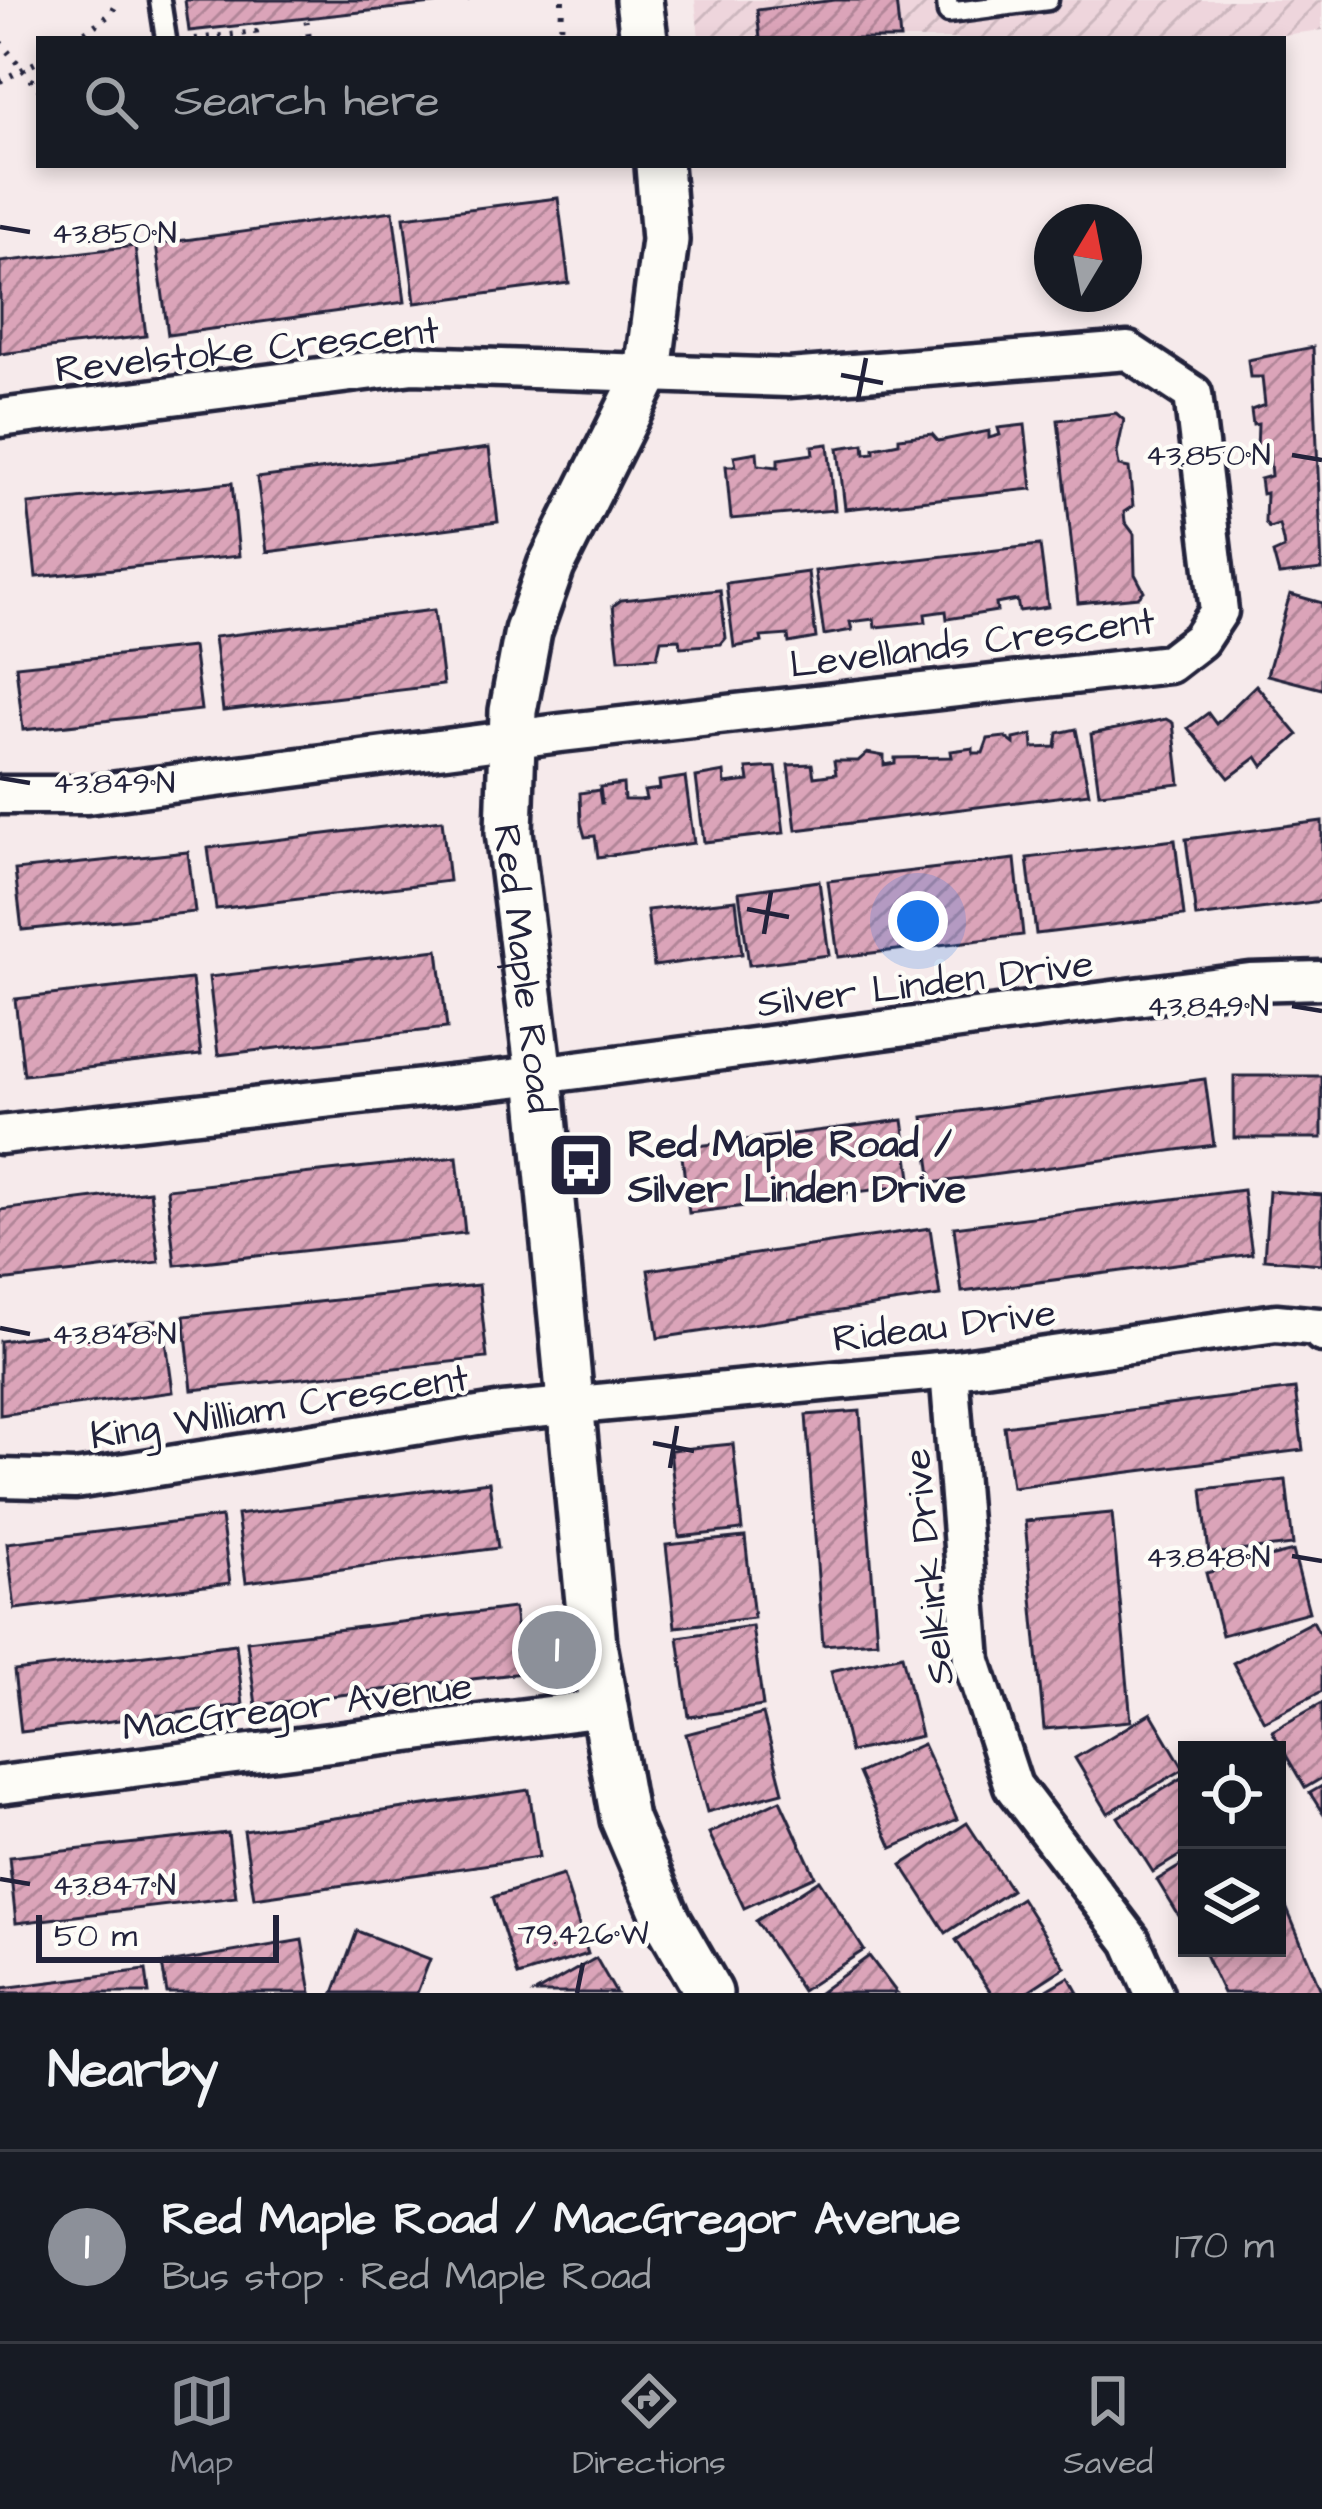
<!DOCTYPE html>
<meta charset="utf-8">
<style>
:root{--surface:#171b24;--page:#20242c;--text:#f1f3f6;--muted:#9ea1a6;--line:#363941;--accent:#8c9099}
body{margin:0;font-family:"Architects Daughter",sans-serif;background:var(--page);color:var(--text)}
.controls{position:absolute;right:36px;bottom:36px;display:grid;overflow:hidden;border-radius:0px;box-shadow:0 6px 18px #0003}
.controls button{width:108px;height:108px;display:grid;place-items:center;padding:0;border:0;border-bottom:3px solid var(--line);background:var(--surface);color:var(--text);font:60px sans-serif}
.compass{position:absolute;left:1034px;top:204px;width:108px;height:108px;border-radius:50%;background:var(--surface);box-shadow:0 6px 18px #0003;rotate:10deg}
.scale{position:absolute;left:36px;bottom:30px;width:243px;box-sizing:border-box;padding-left:12px;border:6px solid #22223b;border-top:0;font-size:33px;line-height:42px;white-space:nowrap;color:#22223b;-webkit-text-stroke:9px #fdfcf7;paint-order:stroke}
.you{position:absolute;left:918px;top:921px;width:42px;height:42px;margin:-30px;border:9px solid #fff;border-radius:50%;background:#1a73e8;box-shadow:0 0 0 18px #1a73e833}
.badge{display:grid;place-items:center;width:78px;height:78px;border-radius:50%;background:var(--accent);color:#fff;font-size:39px;font-weight:700}
.pin{position:absolute;translate:-50% -50%;border:6px solid #fff;box-shadow:0 3px 12px #0006}
.list{margin:0;padding:0;list-style:none}
h2{display:flex;justify-content:space-between;align-items:center;height:156px;margin:0;padding:0 48px;font-size:51px}
h2 small{font-size:39px;font-weight:400;color:var(--muted)}
.list li{display:grid;grid-template-columns:78px 1fr auto;gap:36px;align-items:center;box-sizing:border-box;height:192px;padding:0 48px;border-top:3px solid var(--line)}
.list b{display:block;font-size:45px;white-space:nowrap}
.list p{margin:0;font-size:39px;white-space:nowrap;color:var(--muted)}
.list em{font-size:39px;font-style:normal;color:var(--muted)}
.icon{flex:none;width:66px;height:66px;fill:none;stroke:currentColor;stroke-width:2;stroke-linecap:round;stroke-linejoin:round}
.map{position:relative;flex:none;width:1322px;height:1993px;overflow:hidden}
.search{position:absolute;background:var(--surface);box-shadow:0 6px 18px #0003;left:36px;right:36px;top:36px;height:132px;display:flex;align-items:center;gap:30px;box-sizing:border-box;padding:0 42px;border-radius:0px;color:var(--muted);font-size:45px}
.sheet{height:348px;background:var(--surface)}
nav{display:flex;justify-content:space-around;align-items:center;box-sizing:border-box;height:168px;border-top:3px solid var(--line);background:var(--surface);font-size:33px;color:var(--muted)}
nav a{display:grid;justify-items:center;gap:6px}
nav .on{color:var(--accent)}
.map>svg:first-child{display:block}
</style>
<div class="map">
<svg width="1322" height="1993" viewBox="0 0 1322 1993">
<defs>
<pattern id="industrial-furrows" width="10" height="10" patternUnits="userSpaceOnUse" patternTransform="scale(3)"><rect width="10" height="10" fill="#eed5dc"/><path d="M-1 1l2-2M0 10L10 0M9 11l2-2" fill="none" stroke="#ccb7be"/></pattern>
<pattern id="building-hatch" width="6" height="6" patternUnits="userSpaceOnUse" patternTransform="scale(3)"><rect width="6" height="6" fill="#dba4b9"/><path d="M-1 1l2-2M0 6l6-6M5 7l2-2" fill="none" stroke="#b18598"/></pattern>
</defs>
<rect width="100%" height="100%" fill="#f6eaeb"/>
<filter id="ink" filterUnits="userSpaceOnUse"><feTurbulence type="fractalNoise" baseFrequency=".00833" numOctaves="2"/><feDisplacementMap in="SourceGraphic" scale="24" xChannelSelector="R" yChannelSelector="G"/><feConvolveMatrix kernelMatrix="1 2 1 2 8 2 1 2 1" color-interpolation-filters="sRGB"/></filter>
<g filter="url(#ink)">
<!-- industrial -->
<polygon fill="url(#industrial-furrows)" points="695,0 1322,0 1322,30 1251,39 699,39"/>
<!-- building -->
<g fill="url(#building-hatch)" stroke="#22223b" stroke-width="3">
<polygon points="185,0 469,0 189,31"/>
<polygon points="835,0 896,0 900,39 760,39 757,10"/>
<polygon points="558,198 569,283 415,303 404,217"/>
<polygon points="393,211 405,302 168,335 156,244"/>
<polygon points="135,246 146,336 0,354 0,262"/>
<polygon points="1313,347 1322,570 1279,575 1273,553 1284,548 1283,541 1279,525 1269,528 1265,522 1266,493 1262,494 1260,479 1271,476 1269,451 1257,451 1258,424 1253,425 1251,410 1265,405 1262,377 1250,377 1248,360"/>
<polygon points="1116,413 1124,420 1117,453 1119,466 1129,468 1133,506 1124,512 1125,522 1134,534 1135,574 1144,591 1138,597 1078,603 1058,420"/>
<polygon points="1025,425 1032,489 845,509 838,448 864,444 865,454 874,453 874,448 899,443 899,438 932,434 938,441 989,431 989,438 1000,435 998,428"/>
<polygon points="828,444 835,510 731,519 726,466 736,466 734,456 757,452 758,465 778,467 778,459 813,454 812,446"/>
<polygon points="489,448 498,522 267,552 257,478"/>
<polygon points="232,483 239,556 36,577 28,504"/>
<polygon points="1040,545 1048,607 1019,611 1017,600 996,604 997,611 947,619 946,611 925,614 926,622 875,627 874,619 850,622 852,630 824,635 815,571"/>
<polygon points="808,572 816,638 789,643 788,635 761,637 762,642 734,647 726,583"/>
<polygon points="720,590 726,638 721,644 681,647 680,639 661,640 657,657 619,659 613,606 621,600"/>
<polygon points="1290,594 1322,603 1322,689 1267,675"/>
<polygon points="434,610 443,685 223,711 214,637"/>
<polygon points="193,647 201,710 23,730 16,666"/>
<polygon points="1256,685 1298,735 1263,766 1257,757 1229,778 1188,728 1208,713 1216,724"/>
<polygon points="1166,719 1173,723 1180,784 1099,793 1091,734"/>
<polygon points="1076,729 1089,793 796,830 788,765 812,764 814,777 836,774 834,761 858,761 867,753 884,756 884,765 895,763 895,758 952,757 951,751 973,748 973,753 983,753 988,739 1005,737 1014,744 1014,739 1032,735 1033,748 1056,747 1058,733"/>
<polygon points="776,767 784,833 704,842 696,777 724,772 725,784 749,781 747,769"/>
<polygon points="685,777 694,843 598,857 595,836 585,837 581,823 580,793 599,790 601,803 602,803 600,787 623,784 624,800 640,800 646,799 644,791 660,789 659,781"/>
<polygon points="442,820 449,881 216,909 208,848"/>
<polygon points="1322,821 1322,901 1196,917 1186,839"/>
<polygon points="1175,840 1184,916 1036,934 1027,858"/>
<polygon points="188,852 195,912 22,930 15,870"/>
<polygon points="1015,859 1023,935 838,957 828,881"/>
<polygon points="819,881 829,955 749,965 739,892"/>
<polygon points="736,900 742,954 654,966 647,910"/>
<polygon points="438,950 447,1028 218,1055 209,977"/>
<polygon points="192,979 201,1055 24,1075 15,999"/>
<rect x="1234" y="1076" width="88" height="62"/>
<polygon points="1205,1079 1214,1145 932,1183 923,1117"/>
<polygon points="903,1120 912,1185 689,1213 681,1148"/>
<polygon points="457,1157 465,1233 175,1265 167,1189"/>
<polygon points="1243,1190 1252,1254 962,1292 954,1227"/>
<polygon points="150,1191 159,1262 0,1281 0,1210"/>
<polygon points="1269,1191 1322,1195 1322,1264 1264,1259"/>
<polygon points="930,1228 940,1296 658,1338 648,1270"/>
<polygon points="479,1285 487,1358 192,1390 184,1316"/>
<polygon points="163,1319 173,1392 0,1415 0,1341"/>
<polygon points="1295,1389 1303,1450 1012,1487 1004,1426"/>
<polygon points="860,1411 877,1641 823,1645 806,1415"/>
<polygon points="733,1444 742,1530 679,1537 670,1450"/>
<polygon points="1286,1480 1293,1545 1209,1554 1202,1489"/>
<polygon points="489,1482 498,1548 246,1582 237,1515"/>
<polygon points="1112,1513 1131,1721 1044,1729 1025,1521"/>
<polygon points="221,1517 230,1583 15,1609 7,1543"/>
<polygon points="745,1537 754,1618 675,1627 666,1545"/>
<polygon points="1293,1551 1309,1612 1222,1635 1206,1573"/>
<polygon points="514,1608 522,1673 256,1705 247,1641"/>
<polygon points="1313,1621 1322,1638 1322,1691 1264,1721 1233,1663"/>
<polygon points="752,1626 763,1706 689,1717 678,1637"/>
<polygon points="236,1644 243,1705 21,1732 14,1671"/>
<polygon points="902,1655 921,1736 850,1752 831,1671"/>
<polygon points="1322,1703 1322,1778 1305,1788 1272,1731"/>
<polygon points="1151,1713 1184,1769 1108,1813 1075,1758"/>
<polygon points="763,1714 783,1792 707,1812 686,1734"/>
<polygon points="923,1744 957,1819 892,1848 859,1773"/>
<polygon points="1187,1775 1187,1851 1153,1872 1118,1817"/>
<polygon points="1322,1786 1322,1812 1310,1793"/>
<polygon points="529,1790 539,1857 254,1898 244,1831"/>
<polygon points="780,1800 815,1876 744,1908 709,1833"/>
<polygon points="967,1823 1011,1890 946,1933 902,1865"/>
<polygon points="228,1833 236,1897 16,1923 9,1857"/>
<polygon points="1187,1862 1187,1929 1157,1880"/>
<polygon points="563,1875 588,1954 518,1976 493,1897"/>
<polygon points="819,1880 864,1950 802,1991 756,1921"/>
<polygon points="1282,1897 1322,1993 1223,1993 1202,1948 1277,1948 1277,1900"/>
<polygon points="1021,1898 1065,1967 1025,1993 991,1993 956,1940"/>
<polygon points="357,1931 430,1959 417,1993 334,1993"/>
<polygon points="302,1940 311,1993 167,1993 162,1964"/>
<polygon points="869,1956 897,1993 819,1993"/>
<polygon points="596,1958 616,1993 535,1993"/>
<polygon points="146,1970 149,1993 3,1993 2,1988"/>
<polygon points="1069,1977 1078,1993 1042,1993"/>
</g>
<g fill="none" stroke-linecap="round" stroke-linejoin="round">
<defs>
<g id="service">
<polyline points="160,0 166,39"/>
<polyline points="947,0 948,13 1048,0"/>
</g>
<g id="minor">
<polyline points="0,418 413,365 789,378 1128,351 1193,394 1219,611 1200,640 1169,664 560,733 87,795 0,795"/>
<polyline points="0,1135 539,1075 1250,982 1322,980"/>
<polyline points="949,1370 972,1661 1013,1786 1131,1941 1154,1993"/>
<polyline points="0,1478 75,1480 503,1412 949,1370 1276,1323 1318,1327 1322,1333"/>
<polyline points="0,1785 604,1708"/>
</g>
<g id="tertiary">
<polyline points="639,0 644,39"/>
<path id="s1" d="M 659,165 L 665,240 L 648,372 L 551,566 L 528,631 L 513,711 L 509,832 L 539,1075 L 593,1644 L 624,1819 L 668,1922 L 709,1993"/>
</g>
</defs>
<!-- service casing -->
<use href="#service" stroke="#22223b" stroke-width="27"/>
<!-- minor casing -->
<use href="#minor" stroke="#22223b" stroke-width="45"/>
<!-- tertiary casing -->
<use href="#tertiary" stroke="#22223b" stroke-width="54"/>
<!-- path -->
<g stroke="#22223b" stroke-width="6" stroke-dasharray="3 9" stroke-linecap="butt">
<polyline points="75,39 111,14 119,0"/>
<polyline points="195,39 256,32 257,39"/>
<polyline points="299,39 309,38 306,18"/>
<polyline points="561,39 562,0"/>
<polyline points="0,42 39,89"/>
<polyline points="0,81 39,61"/>
</g>
<!-- service -->
<use href="#service" stroke="#fdfcf7" stroke-width="18"/>
<!-- minor -->
<use href="#minor" stroke="#fdfcf7" stroke-width="36"/>
<!-- tertiary -->
<use href="#tertiary" stroke="#fdfcf7" stroke-width="45"/>
</g>
</g>
<!-- ticks -->
<path fill="none" stroke="#22223b" stroke-width="4.5" d="M 0,227 L 30,232M 841,375 L 883,383M 858,400 L 866,358M 1292,455 L 1322,460M 0,778 L 30,783M 747,909 L 789,917M 764,934 L 771,892M 1292,1006 L 1322,1011M 0,1328 L 30,1334M 653,1443 L 694,1451M 670,1468 L 677,1426M 1292,1556 L 1322,1561M 0,1879 L 30,1884M 577,1993 L 583,1963"/>
<!-- icons -->
<defs>
<symbol id="bus-square" viewBox="-11 -11 22 22"><rect x="-9" y="-9" width="18" height="18" rx="4" fill="#22223b" stroke="#fdfcf7"/><path d="M-5-6H5V4H4V6H2V4H-2V6H-4V4H-5ZM-3.5-4V0h7V-4ZM-3.5 1.2v1.5H-2V1.2ZM2 1.2v1.5H3.5V1.2Z" fill="#fff"/></symbol>
</defs>
<g fill-rule="evenodd">
<use href="#bus-square" x="543" y="1127" width="76" height="76"/>
</g>
<g text-anchor="middle" stroke-width="9" stroke-linejoin="round" paint-order="stroke">
<!-- street labels -->
<g font-size="39" fill="#22223b" stroke="#fdfcf7">
<text transform="translate(247 348) rotate(-6)" y="14">Revelstoke Crescent</text>
<text transform="translate(972 641) rotate(-7)" y="14">Levellands Crescent</text>
<text dy="14" stroke="none"><textPath href="#s1" startOffset="834">Red Maple Road</textPath></text>
<text transform="translate(925 982) rotate(-7)" y="14">Silver Linden Drive</text>
<text transform="translate(944 1324) rotate(-7)" y="14">Rideau Drive</text>
<text transform="translate(279 1405) rotate(-9)" y="14">King William Crescent</text>
<text transform="translate(927 1567) rotate(-96)" y="14">Selkirk Drive</text>
<text transform="translate(297 1705) rotate(-7)" y="14">MacGregor Avenue</text>
</g>
<!-- poi labels -->
<g font-size="39" font-weight="bold" fill="#22223b" stroke="#fdfcf7" text-anchor="start">
<text x="628" y="1157">Red Maple Road /<tspan x="628" dy="45">Silver Linden Drive</tspan></text>
</g>
</g>
<g font-size="30" text-anchor="middle" fill="#22223b" stroke="#fdfcf7" stroke-width="9" stroke-linejoin="round" paint-order="stroke">
<text x="114" y="243">43.850°N</text>
<text x="1208" y="465">43.850°N</text>
<text x="114" y="793">43.849°N</text>
<text x="1208" y="1016">43.849°N</text>
<text x="114" y="1344">43.848°N</text>
<text x="1208" y="1567">43.848°N</text>
<text x="114" y="1895">43.847°N</text>
<text x="583" y="1944">79.426°W</text>
</g>
</svg>
<div class="controls">
<button><svg class="icon" aria-label="locate" viewBox="0 0 24 24"><circle cx="12" cy="12" r="6"/><path d="M12 2v4M12 18v4M2 12h4M18 12h4"/></svg></button>
<button><svg class="icon" aria-label="layers" viewBox="0 0 24 24"><path d="M12 4l9 5-9 5-9-5zM3 14l9 5 9-5"/></svg></button>
</div>
<svg class="compass" viewBox="-18 -18 36 36"><path d="M0-13l5 13h-10z" fill="#e53935"/><path d="M0 13l5-13h-10z" fill="#9ea1a6"/></svg>
<div class="scale">50 m</div>
<div class="you"></div>
<div class="pin badge" style="left:557px;top:1650px">1</div>
<div class="search"><svg class="icon" aria-label="search" viewBox="0 0 24 24"><circle cx="10" cy="10" r="6"/><path d="M15 15l6 6"/></svg>Search here</div>
</div>
<section class="sheet">
<h2>Nearby<small></small></h2>
<ul class="list">
<li><span class="badge">1</span><div><b>Red Maple Road / MacGregor Avenue</b><p>Bus stop · Red Maple Road</p></div><em>170 m</em></li>
</ul>
</section>
<nav>
<a class="on"><svg class="icon" aria-label="map" viewBox="0 0 24 24"><path d="M3 6l6-2 6 2 6-2v14l-6 2-6-2-6 2zM9 4v14M15 6v14"/></svg>Map</a>
<a><svg class="icon" aria-label="directions" viewBox="0 0 24 24"><path d="M12 3l9 9-9 9-9-9zM9 14v-3h6M13 9l2 2-2 2"/></svg>Directions</a>
<a><svg class="icon" aria-label="saved" viewBox="0 0 24 24"><path d="M7 4h10v16l-5-4-5 4z"/></svg>Saved</a>
</nav>
